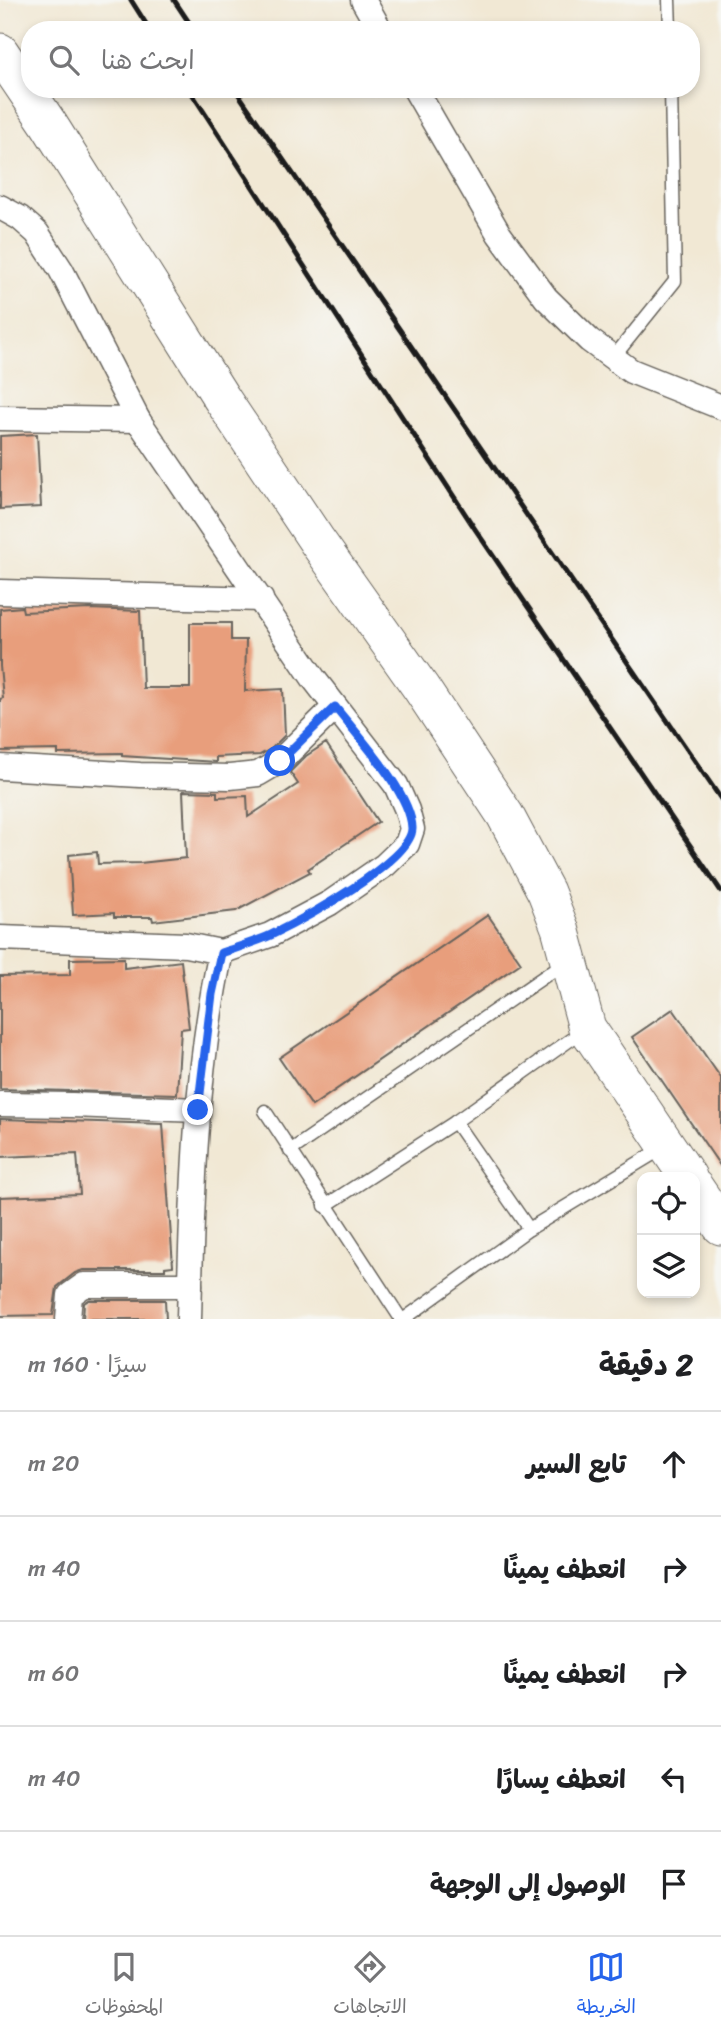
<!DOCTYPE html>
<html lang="ar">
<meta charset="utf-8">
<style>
:root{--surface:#fff;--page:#f2f2f2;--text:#202124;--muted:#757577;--line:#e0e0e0;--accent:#2563eb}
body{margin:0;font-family:Sriracha,"Playpen Sans Arabic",sans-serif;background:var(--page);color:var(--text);direction:rtl}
.controls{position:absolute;right:21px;bottom:21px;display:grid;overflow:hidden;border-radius:14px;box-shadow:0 4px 10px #0003}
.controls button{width:63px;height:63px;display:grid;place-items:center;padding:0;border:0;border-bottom:2px solid var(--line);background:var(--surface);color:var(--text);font:35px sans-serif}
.stop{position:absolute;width:21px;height:21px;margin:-16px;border:5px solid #2563eb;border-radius:50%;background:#fff}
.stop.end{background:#2563eb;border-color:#fff;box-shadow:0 2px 7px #0008}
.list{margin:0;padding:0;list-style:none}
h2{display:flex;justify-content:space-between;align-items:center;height:91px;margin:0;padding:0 28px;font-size:30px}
h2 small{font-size:23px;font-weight:400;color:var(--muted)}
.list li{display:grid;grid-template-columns:46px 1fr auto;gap:21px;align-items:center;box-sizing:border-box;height:105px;padding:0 28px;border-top:2px solid var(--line)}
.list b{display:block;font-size:26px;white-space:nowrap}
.list em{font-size:23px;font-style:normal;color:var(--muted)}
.icon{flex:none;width:38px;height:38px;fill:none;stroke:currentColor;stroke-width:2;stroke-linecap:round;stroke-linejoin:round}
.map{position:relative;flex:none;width:721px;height:1319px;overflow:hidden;direction:ltr}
.search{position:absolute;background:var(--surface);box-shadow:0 4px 10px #0003;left:21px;right:21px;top:21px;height:77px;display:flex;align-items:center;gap:18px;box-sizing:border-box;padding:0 24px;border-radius:28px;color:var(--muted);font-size:26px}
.sheet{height:616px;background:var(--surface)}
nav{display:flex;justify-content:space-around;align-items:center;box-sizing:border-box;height:98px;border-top:2px solid var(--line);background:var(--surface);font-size:19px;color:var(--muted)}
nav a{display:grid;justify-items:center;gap:4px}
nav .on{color:var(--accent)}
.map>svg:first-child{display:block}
</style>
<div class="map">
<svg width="721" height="1319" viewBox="0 0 721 1319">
<rect width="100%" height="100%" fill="#f6f6f2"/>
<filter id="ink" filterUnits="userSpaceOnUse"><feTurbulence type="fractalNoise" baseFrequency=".0143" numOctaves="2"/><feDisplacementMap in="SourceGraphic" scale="14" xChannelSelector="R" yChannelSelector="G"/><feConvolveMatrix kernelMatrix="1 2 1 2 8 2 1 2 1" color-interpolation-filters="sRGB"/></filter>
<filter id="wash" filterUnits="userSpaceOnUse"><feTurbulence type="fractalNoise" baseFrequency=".00686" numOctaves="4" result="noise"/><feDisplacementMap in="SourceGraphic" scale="28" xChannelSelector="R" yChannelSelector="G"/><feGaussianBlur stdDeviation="1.57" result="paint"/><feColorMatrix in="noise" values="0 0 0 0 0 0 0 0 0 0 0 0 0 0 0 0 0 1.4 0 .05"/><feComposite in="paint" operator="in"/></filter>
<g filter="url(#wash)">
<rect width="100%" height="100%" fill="#f1e8d4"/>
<g id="blocks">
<!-- building -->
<g fill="#e89e7b">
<polygon points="37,434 41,507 0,509 0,436"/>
<polygon points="22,607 23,612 90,609 140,611 143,688 190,688 190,623 231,623 231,640 246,640 245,691 283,689 285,735 271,749 260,755 216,757 216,762 122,756 122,753 58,754 58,750 0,751 0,699 3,698 0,666 0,609"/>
<polygon points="326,743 378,822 308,869 310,872 236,911 153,921 152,917 114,917 114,913 73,915 69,855 97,852 98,864 140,863 186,858 183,791 217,792 217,797 247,796 248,817 298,784 290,772 306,756"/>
<polygon points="488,915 521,963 312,1106 279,1058"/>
<polygon points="124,958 124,968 181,961 189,1028 181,1029 177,1094 0,1089 0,976 70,975 70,959"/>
<polygon points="673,1009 721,1078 721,1167 632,1037"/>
<polygon points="0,1119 163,1124 173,1266 165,1267 165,1270 83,1270 75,1273 57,1287 53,1315 0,1316 0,1197 80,1194 77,1154 0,1157"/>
<polygon points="89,1300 165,1300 166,1319 83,1319 84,1303"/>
</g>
</g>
</g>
<g filter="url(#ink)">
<use href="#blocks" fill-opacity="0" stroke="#67635c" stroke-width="2"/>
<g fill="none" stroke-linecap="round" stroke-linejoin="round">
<defs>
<g id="lane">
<polyline points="669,0 670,30"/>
<polyline points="613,358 675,281 671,89"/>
<polyline points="265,1111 401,1319"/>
<polyline points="455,1122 529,1229"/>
<polyline points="290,1151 564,963"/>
<polyline points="325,1206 455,1122 584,1030"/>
<polyline points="404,1319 529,1229 663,1148"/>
</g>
<g id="street">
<polyline points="363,0 380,30"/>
<polyline points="415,89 499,234 546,298 589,340 631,371 721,407"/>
<polyline points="0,207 20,218 37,233 61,270 138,420 314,679 396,785 407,810 412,829 407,844 385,865 330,903 270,935 221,952 186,945 0,938"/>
<polyline points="0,418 138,420"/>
<polyline points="0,592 261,599"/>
<polyline points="0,767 140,775 230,777 258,774 280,761 335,707"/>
<polyline points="0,1104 72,1105 198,1110"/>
<polyline points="68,1319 70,1295 84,1285 190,1285"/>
<path d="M 189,1319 C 192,1197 195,1072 221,952"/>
</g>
<g id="secondary">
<polyline points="0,52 48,123 222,399 317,541 421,688 505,815 546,892 560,928 587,1028 688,1177"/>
<polyline points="695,1188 721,1226"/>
</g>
</defs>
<!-- lane casing -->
<use href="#lane" stroke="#67635c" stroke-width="15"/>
<!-- street casing -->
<use href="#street" stroke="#67635c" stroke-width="27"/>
<!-- secondary casing -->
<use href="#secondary" stroke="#67635c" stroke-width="39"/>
<!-- lane -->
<use href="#lane" stroke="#fff" stroke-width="12"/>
<!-- street -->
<use href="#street" stroke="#fff" stroke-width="24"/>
<!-- secondary -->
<use href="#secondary" stroke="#fff" stroke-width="37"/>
<!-- rail -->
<g stroke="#1c1c1c" stroke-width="5">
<polyline points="131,0 150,30"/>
<polyline points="174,0 194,30"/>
<polyline points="189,89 475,529 721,891"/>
<polyline points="235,89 721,799"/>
</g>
</g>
</g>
<g fill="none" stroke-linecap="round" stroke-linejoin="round" filter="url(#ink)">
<!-- route -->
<path stroke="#2563eb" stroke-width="9" d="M 198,1110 L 212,994 L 221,953 C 238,947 256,942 271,935 C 300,921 413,860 412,828 C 411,793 357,735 335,707 L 280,761"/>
</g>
</svg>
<div class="controls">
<button><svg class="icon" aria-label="locate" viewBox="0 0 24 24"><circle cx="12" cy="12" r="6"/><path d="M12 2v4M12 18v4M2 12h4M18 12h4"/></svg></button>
<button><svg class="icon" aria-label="layers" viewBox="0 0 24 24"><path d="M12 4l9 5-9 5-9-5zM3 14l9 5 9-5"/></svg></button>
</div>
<div class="stop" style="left:280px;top:761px"></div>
<div class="stop end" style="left:198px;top:1110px"></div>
<div class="search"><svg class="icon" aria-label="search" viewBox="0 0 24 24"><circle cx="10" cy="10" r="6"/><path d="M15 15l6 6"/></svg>ابحث هنا</div>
</div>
<section class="sheet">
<h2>2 دقيقة<small>سيرًا · 160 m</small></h2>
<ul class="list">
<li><svg class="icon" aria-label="ahead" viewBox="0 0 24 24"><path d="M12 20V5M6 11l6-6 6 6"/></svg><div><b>تابع السير</b></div><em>20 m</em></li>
<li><svg class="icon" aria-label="right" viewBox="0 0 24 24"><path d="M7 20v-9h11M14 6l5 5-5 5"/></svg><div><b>انعطف يمينًا</b></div><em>40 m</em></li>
<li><svg class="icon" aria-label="right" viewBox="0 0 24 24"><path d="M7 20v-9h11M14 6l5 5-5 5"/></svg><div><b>انعطف يمينًا</b></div><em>60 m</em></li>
<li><svg class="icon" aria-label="left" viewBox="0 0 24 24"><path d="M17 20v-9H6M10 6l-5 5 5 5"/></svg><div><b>انعطف يسارًا</b></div><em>40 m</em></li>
<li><svg class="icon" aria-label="arrive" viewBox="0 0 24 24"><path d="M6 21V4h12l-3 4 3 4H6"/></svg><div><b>الوصول إلى الوجهة</b></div></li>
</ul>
</section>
<nav>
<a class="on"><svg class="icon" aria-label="map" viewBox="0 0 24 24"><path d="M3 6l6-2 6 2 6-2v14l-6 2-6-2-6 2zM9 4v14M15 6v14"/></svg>الخريطة</a>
<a><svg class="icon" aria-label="directions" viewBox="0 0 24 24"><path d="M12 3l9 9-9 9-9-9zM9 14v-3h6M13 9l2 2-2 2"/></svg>الاتجاهات</a>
<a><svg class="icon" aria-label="saved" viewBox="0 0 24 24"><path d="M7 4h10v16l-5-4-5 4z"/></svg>المحفوظات</a>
</nav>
